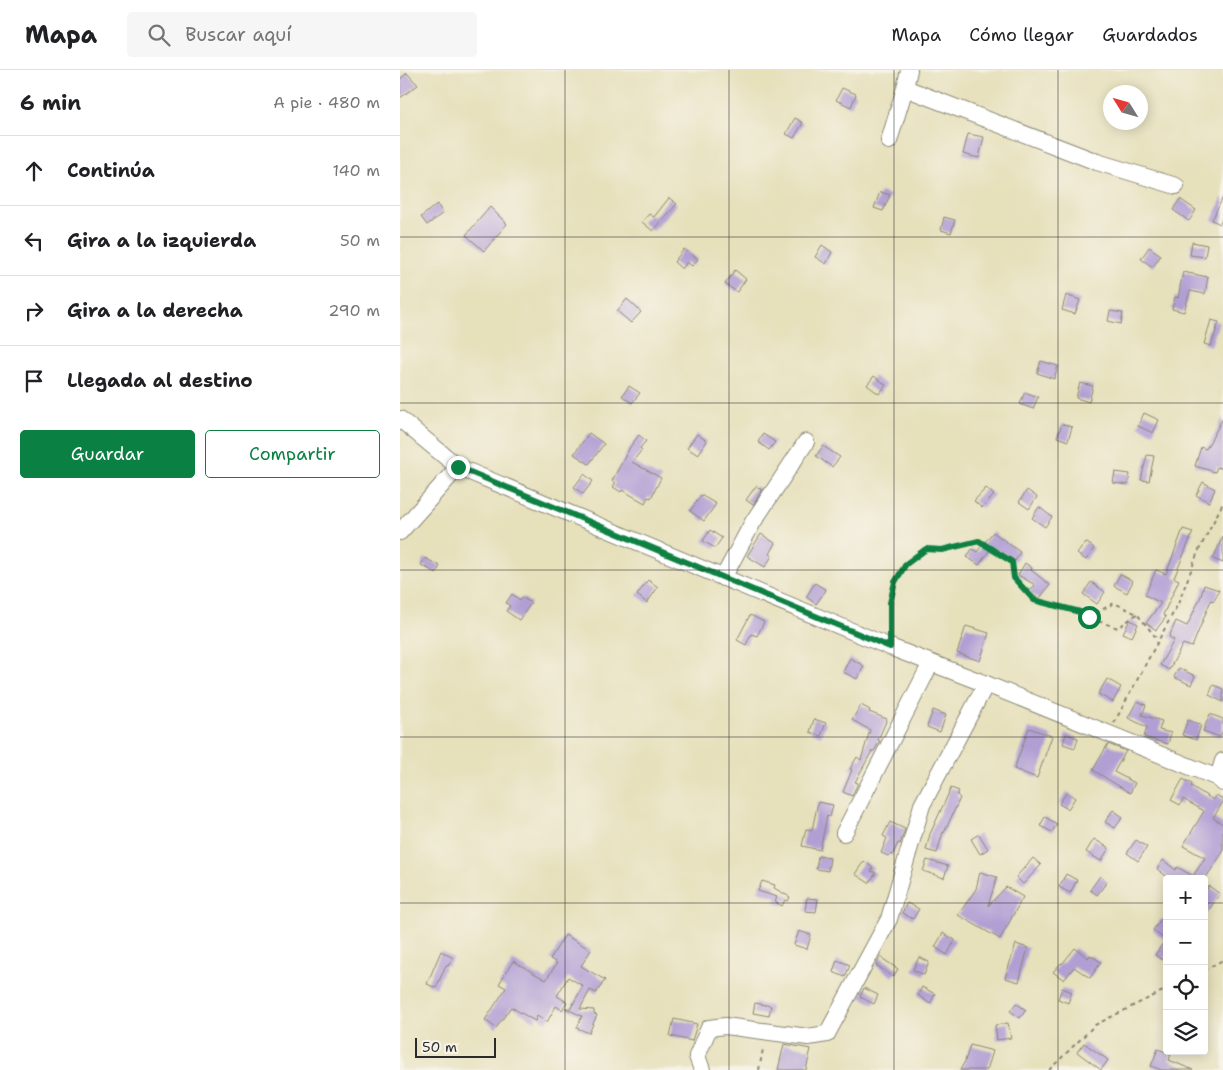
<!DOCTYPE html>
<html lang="es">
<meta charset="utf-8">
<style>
:root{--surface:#fff;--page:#f6f6f6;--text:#202124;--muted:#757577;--line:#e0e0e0;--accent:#0b8043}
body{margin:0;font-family:"Shantell Sans",sans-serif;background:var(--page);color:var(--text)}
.controls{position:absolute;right:15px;bottom:15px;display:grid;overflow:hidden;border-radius:5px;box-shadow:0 2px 12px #0003}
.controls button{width:45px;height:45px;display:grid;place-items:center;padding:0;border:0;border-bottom:1px solid var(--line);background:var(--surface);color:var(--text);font:25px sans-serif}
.compass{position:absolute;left:703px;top:15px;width:45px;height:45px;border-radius:50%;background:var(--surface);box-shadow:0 2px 12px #0003;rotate:307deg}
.scale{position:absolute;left:15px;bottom:12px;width:81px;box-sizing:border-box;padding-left:5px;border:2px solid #2b2b2b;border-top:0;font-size:14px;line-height:18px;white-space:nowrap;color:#2b2b2b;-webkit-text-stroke:4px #f7f3e8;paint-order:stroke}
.stop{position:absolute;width:15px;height:15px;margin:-11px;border:4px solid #0b8043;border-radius:50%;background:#fff}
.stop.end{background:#0b8043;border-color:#fff;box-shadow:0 1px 5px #0008}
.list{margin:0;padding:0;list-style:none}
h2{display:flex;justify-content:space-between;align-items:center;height:65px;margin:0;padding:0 20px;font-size:21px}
h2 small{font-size:16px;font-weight:400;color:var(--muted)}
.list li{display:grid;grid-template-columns:32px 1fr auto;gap:15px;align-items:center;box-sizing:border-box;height:70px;padding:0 20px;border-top:1px solid var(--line)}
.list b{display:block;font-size:19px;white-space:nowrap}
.list em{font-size:16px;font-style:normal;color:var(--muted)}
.actions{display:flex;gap:10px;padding:15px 20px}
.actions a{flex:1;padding:11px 0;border:1px solid var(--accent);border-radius:5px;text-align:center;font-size:18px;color:var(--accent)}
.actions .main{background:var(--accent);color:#fff}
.icon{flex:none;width:28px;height:28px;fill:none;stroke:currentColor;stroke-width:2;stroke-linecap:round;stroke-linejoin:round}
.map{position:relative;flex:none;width:823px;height:1000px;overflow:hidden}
header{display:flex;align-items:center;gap:30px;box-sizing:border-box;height:70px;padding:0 25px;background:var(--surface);border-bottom:1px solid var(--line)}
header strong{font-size:24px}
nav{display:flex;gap:28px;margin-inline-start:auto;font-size:18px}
.search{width:350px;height:45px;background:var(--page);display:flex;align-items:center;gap:12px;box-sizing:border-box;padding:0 18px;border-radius:5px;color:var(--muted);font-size:19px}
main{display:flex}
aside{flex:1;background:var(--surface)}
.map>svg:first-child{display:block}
</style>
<header>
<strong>Mapa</strong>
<div class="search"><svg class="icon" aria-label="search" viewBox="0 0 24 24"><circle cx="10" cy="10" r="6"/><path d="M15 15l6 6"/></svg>Buscar aquí</div>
<nav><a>Mapa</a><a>Cómo llegar</a><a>Guardados</a></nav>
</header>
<main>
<aside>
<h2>6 min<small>A pie · 480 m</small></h2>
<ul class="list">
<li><svg class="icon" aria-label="ahead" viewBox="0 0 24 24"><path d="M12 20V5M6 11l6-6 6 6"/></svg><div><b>Continúa</b></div><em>140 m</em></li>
<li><svg class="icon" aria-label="left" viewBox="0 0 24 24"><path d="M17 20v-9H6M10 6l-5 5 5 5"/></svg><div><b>Gira a la izquierda</b></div><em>50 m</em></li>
<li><svg class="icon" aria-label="right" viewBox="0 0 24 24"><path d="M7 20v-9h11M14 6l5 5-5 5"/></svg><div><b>Gira a la derecha</b></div><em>290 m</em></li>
<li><svg class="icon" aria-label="arrive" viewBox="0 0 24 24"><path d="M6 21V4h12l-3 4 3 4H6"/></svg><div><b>Llegada al destino</b></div></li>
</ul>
<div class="actions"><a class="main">Guardar</a><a>Compartir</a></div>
</aside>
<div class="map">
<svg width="823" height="1000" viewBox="0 0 823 1000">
<rect width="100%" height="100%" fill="#f7f3e8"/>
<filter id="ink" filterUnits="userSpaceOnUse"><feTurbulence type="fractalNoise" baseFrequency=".02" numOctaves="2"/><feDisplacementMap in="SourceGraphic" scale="10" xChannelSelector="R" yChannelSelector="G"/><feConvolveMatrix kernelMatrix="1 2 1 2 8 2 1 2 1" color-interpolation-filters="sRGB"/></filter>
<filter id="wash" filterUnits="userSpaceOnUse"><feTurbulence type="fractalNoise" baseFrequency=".0096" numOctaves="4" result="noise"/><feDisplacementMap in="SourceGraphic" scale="20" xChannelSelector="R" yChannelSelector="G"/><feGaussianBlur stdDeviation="1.12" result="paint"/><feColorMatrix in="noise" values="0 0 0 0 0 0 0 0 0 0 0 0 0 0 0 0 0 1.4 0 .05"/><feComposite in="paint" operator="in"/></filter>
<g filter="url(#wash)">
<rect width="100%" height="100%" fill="#e6e0bb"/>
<g id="blocks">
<!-- building -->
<g fill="#b19fd4">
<polygon points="7,3 18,15 0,28 0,9"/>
<polygon points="442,18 456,24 451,37 436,30"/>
<polygon points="395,48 403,53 394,68 386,64"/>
<polygon points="568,64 584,67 579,88 563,84"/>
<polygon points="480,122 490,125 483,141 474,138"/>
<polygon points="823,127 823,147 820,154 812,150"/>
<polygon points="269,128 277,134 253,161 242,152 249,144 254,147"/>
<polygon points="780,129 796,140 789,151 773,140"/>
<polygon points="37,134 43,143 27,155 21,147"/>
<polygon points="90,137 107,154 84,181 66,165"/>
<polygon points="544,147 555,150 551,163 541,160"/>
<polygon points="792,172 807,175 805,187 790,185"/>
<polygon points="422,175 432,182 426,194 415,187"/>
<polygon points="749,177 761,185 753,197 741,189"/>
<polygon points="284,179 298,189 292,196 287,192 282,199 274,192"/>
<polygon points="335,200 346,209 337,222 325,214"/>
<polygon points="783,202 808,207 805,224 790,221 784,242 772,239 775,227 778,228"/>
<polygon points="666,225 680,230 675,244 662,240"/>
<polygon points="227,229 241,242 231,253 217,241"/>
<polygon points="710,241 723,243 721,254 708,251"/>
<polygon points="811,250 819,252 811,276 804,274"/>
<polygon points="641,291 658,296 654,309 637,303"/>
<polygon points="474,306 486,315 479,324 467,315"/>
<polygon points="680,313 693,316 689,332 676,328"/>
<polygon points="229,316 240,323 232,333 222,326"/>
<polygon points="625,322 638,327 633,339 620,334"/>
<polygon points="744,343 759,350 753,363 738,356"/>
<polygon points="823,348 823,399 817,397 815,402 795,396 801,377 806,379"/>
<polygon points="662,354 672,357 668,371 657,367"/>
<polygon points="189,363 204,374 189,394 174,384"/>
<polygon points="297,364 307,371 298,385 287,378"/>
<polygon points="363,364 375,372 369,380 358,372"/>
<polygon points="239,365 246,371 240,378 242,380 232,392 261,408 251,428 248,427 245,433 222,420 221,422 213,417 215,413 212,411 230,377"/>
<polygon points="423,376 440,387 432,397 416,386"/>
<polygon points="747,385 754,386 749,411 741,410"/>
<polygon points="715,402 730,404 728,415 713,413"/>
<polygon points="184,404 193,411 183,424 174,417"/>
<polygon points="803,412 815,419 809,432 796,425"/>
<polygon points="356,416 362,420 353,435 346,430"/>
<polygon points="586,418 594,425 582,438 574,431"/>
<polygon points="627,420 637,427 629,439 619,432"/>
<polygon points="301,425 316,434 304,451 290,441"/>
<polygon points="639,437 652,447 645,457 632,448"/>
<polygon points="783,459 793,462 774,508 779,510 763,545 766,547 756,560 746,553 761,533 745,525 756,500 766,504"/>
<polygon points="310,460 322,468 315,478 303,471"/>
<polygon points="593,462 620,482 615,491 592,477 579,495 567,487 572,479 577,482"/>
<polygon points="361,464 375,473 369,484 372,486 365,497 347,486"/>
<polygon points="823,466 823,493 813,489"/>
<polygon points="686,472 694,478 686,490 677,484"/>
<polygon points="25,488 40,496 36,503 21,495"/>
<polygon points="625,493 632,498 631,500 650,515 639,529 629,522 635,515 618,505"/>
<polygon points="720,504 733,511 727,523 714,516"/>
<polygon points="248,510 258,517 247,533 237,525"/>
<polygon points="691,512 705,522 697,534 683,524"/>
<polygon points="415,513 426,520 416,534 406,527"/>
<polygon points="804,515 819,520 814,531 811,530 792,577 783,574 769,600 760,595 774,570 769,567 776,551 787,556 801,526"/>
<polygon points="112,524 120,530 122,527 131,533 119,550 106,541 110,536 106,533"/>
<polygon points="350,545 364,552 357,566 351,564 346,575 337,570"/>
<polygon points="730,550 738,554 732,567 723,563"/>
<polygon points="566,556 589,563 580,591 557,583"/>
<polygon points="450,588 464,596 457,609 443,602"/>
<polygon points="779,598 795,606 791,615 774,607"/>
<polygon points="707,609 721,617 713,632 698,624"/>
<polygon points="813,615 823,619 823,632 809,625"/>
<polygon points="737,631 746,635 742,645 762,651 759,660 771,663 768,674 744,667 747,657 728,648"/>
<polygon points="461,635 470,640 469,642 487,649 478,670 480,671 474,681 472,681 455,712 458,713 452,726 443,722 452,700 450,699 457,687 461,690 470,660 452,650"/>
<polygon points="533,640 546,645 540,662 527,657"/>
<polygon points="810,644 823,649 823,660 820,667 803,661"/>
<polygon points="414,649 426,653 421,666 410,662"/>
<polygon points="788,650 801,655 796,670 782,665"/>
<polygon points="629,658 652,666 637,708 614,699"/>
<polygon points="666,664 678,668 675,678 663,674"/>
<polygon points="708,674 726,681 714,702 735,713 730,723 693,700"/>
<polygon points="783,709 792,714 791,716 813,730 816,725 823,729 823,732 813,748 823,754 823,782 805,809 770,809 757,799 763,790 776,800 777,797 793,806 805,788 783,776 804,741 783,729 780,735 771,730"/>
<polygon points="551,718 559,721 557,725 560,728 544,763 543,762 537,783 526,780 530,764"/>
<polygon points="667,722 675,728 668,739 659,734"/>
<polygon points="418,732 433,735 430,747 427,746 420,780 402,776 406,759 412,760"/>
<polygon points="713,740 723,747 715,758 705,752"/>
<polygon points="645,747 657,754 652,762 640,756"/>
<polygon points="490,752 505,759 500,774 498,773 492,786 490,784 488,786 481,783 487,768 483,766"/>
<polygon points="579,764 588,779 580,784 571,769"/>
<polygon points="694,769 709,778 701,791 686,782"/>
<polygon points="736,770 747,777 738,791 727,783"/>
<polygon points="418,786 430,788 428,801 416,799"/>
<polygon points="633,788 641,795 623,814 616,807"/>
<polygon points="527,790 548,796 544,808 523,801"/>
<polygon points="464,791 473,798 471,801 476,803 469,813 455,804"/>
<polygon points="580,802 597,807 588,836 606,817 623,827 600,869 558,845 576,819"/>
<polygon points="666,804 677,810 670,823 659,817"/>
<polygon points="700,806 707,812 697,825 690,820"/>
<polygon points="362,811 375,815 374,818 390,827 388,831 385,830 382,836 375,832 377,827 358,821"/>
<polygon points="809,816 820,824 804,847 804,823"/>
<polygon points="407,828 418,829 416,842 405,841"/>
<polygon points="507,833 519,839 513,849 502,843"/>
<polygon points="761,849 767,853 767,885 763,890 755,885 765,870 753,860"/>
<polygon points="399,861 411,865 407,879 394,875"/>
<polygon points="543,863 555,870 547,885 535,877"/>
<polygon points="165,865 191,880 181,896 205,910 196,923 190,920 180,939 194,940 194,944 197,945 189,963 177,958 182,946 165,938 171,938 183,916 168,907 157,926 167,932 162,940 156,936 147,952 137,946 135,951 111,937 96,958 85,950 106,918 99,914 113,891 146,910 157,893 150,889"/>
<polygon points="616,874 628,878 619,912 605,908"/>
<polygon points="675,878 688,888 690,885 701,892 690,908 674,897 664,910 653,902 661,893 662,894"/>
<polygon points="41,881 53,888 48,896 46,895 36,918 27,914"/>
<polygon points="480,887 498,899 493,907 476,895"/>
<polygon points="519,887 529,892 524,905 513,900"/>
<polygon points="437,890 450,895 445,907 433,902"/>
<polygon points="522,917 535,924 530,934 518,925"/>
<polygon points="464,918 478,925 474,934 460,927"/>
<polygon points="662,918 672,922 668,933 658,929"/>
<polygon points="355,933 371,936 369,946 353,943"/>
<polygon points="616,933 626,940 620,948 610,941"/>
<polygon points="274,949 297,954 292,971 270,966"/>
<polygon points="608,953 611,968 597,970 595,955"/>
<polygon points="684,973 708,990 701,1000 677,982"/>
<polygon points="384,974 411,979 406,1000 378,1000"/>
<polygon points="570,975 593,981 587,1000 560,1000 565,991"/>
<polygon points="758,979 771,984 769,990 793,1000 761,1000 751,996"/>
</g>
</g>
</g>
<g filter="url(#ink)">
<use href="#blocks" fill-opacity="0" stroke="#888673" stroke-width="1"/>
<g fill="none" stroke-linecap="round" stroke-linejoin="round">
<defs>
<g id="minor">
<polyline points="505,18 697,92 776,116"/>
<polyline points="489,71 505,18 509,0"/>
<polyline points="0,349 58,397 490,577 586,614 818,708 823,713"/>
<polyline points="0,462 58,397"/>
<polyline points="323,508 353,452 406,372"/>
<polyline points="823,691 818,708 823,710"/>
<polyline points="444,763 531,593"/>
<polyline points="302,1000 297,986 309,958 325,956 408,967 427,964 489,849 522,735 586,614"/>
</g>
</defs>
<!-- minor casing -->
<use href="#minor" stroke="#888673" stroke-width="18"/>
<!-- path -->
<g stroke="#888673" stroke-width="2" stroke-dasharray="4 4" stroke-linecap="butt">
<polyline points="689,547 714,533 737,544 758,570"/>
<polyline points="490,562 490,533 495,512 506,494 526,479 542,480 579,471 612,492 614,508 634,530 680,542 695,550 718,558 737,544"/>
<polyline points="714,653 778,534 798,482 823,433"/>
<polyline points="804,900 823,890"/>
<polyline points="359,1000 363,979"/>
<polyline points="649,1000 695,955 767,919"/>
</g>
<!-- minor -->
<use href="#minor" stroke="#fff" stroke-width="16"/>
</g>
</g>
<g fill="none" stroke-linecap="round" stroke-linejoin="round" filter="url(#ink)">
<!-- route -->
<polyline stroke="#0b8043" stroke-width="6" points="58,397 490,577 490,533 495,512 506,494 526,479 542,480 579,471 612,492 614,508 634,530 680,542 689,547"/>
</g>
<!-- grid -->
<path fill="none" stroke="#2b2b2b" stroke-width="1" stroke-opacity="0.55" d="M 165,0 L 165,1000M 329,0 L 329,1000M 494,0 L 494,1000M 658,0 L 658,1000M 0,167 L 823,167M 0,333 L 823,333M 0,500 L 823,500M 0,667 L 823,667M 0,833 L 767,833M 804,833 L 823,833"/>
</svg>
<div class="controls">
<button>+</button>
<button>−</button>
<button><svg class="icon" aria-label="locate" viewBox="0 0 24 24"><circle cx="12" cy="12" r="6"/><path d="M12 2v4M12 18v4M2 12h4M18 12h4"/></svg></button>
<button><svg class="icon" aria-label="layers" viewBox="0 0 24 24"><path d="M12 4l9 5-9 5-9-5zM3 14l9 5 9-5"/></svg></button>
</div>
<svg class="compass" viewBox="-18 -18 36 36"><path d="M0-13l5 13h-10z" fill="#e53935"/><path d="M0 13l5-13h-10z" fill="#757577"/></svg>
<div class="scale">50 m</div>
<div class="stop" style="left:689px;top:547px"></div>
<div class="stop end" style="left:58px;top:397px"></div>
</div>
</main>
